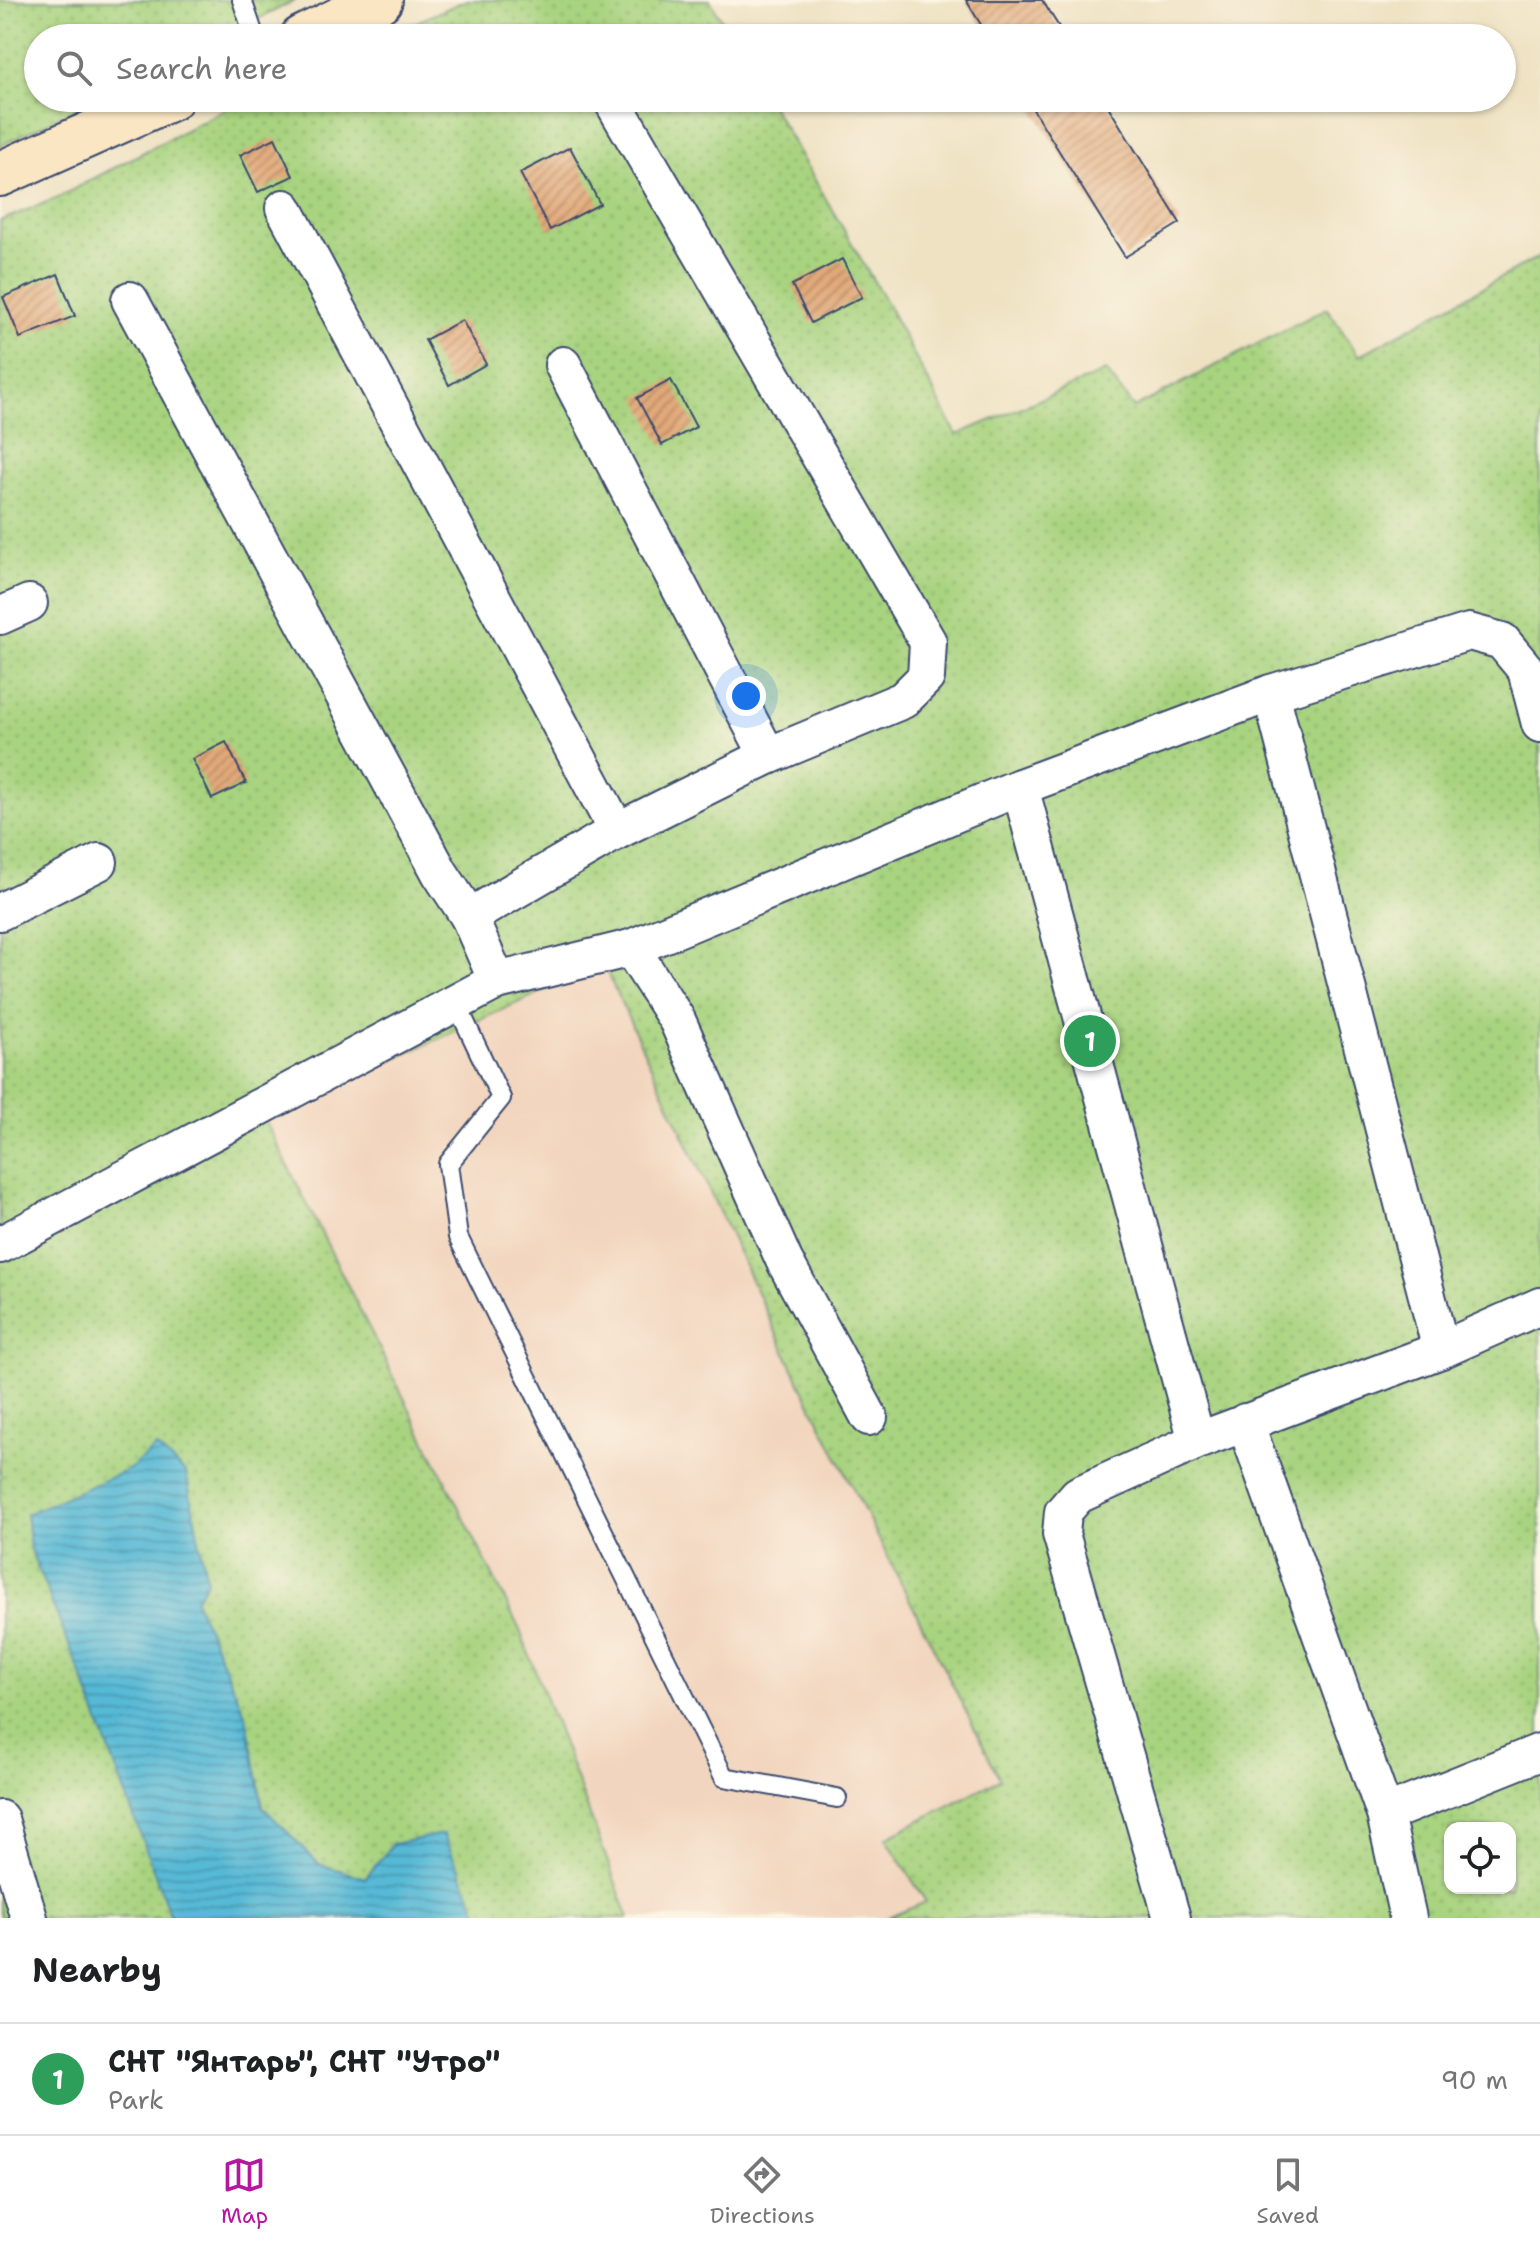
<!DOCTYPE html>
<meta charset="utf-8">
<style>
:root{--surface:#fff;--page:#f2f2f2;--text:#202124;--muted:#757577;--line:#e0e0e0;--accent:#b5179e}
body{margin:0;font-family:"Shantell Sans",sans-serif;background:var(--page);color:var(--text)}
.controls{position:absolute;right:24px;bottom:24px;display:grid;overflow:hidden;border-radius:16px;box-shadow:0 2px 6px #0004}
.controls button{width:72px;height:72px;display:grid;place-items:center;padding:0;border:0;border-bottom:2px solid var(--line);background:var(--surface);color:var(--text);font:40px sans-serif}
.you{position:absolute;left:746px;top:696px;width:28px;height:28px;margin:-20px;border:6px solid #fff;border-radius:50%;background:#1a73e8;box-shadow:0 0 0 12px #1a73e833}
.badge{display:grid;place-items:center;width:52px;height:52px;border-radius:50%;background:var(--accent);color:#fff;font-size:26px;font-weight:700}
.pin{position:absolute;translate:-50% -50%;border:4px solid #fff;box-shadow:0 2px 8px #0006}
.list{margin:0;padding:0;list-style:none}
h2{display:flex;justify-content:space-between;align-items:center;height:104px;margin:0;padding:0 32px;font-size:34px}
h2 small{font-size:26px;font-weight:400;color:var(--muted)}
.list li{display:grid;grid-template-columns:52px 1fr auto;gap:24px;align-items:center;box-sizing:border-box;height:112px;padding:0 32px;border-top:2px solid var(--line)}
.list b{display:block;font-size:30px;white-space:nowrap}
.list p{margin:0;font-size:26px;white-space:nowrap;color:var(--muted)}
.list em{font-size:26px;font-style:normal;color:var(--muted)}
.icon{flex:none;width:44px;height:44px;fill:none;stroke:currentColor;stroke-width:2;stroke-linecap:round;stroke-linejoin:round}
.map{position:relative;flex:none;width:1540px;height:1918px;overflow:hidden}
.search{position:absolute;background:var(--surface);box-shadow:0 2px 6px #0004;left:24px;right:24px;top:24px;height:88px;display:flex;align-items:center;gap:20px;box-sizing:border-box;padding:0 28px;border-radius:44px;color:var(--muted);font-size:30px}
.sheet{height:216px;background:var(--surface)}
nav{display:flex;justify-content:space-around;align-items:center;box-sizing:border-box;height:112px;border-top:2px solid var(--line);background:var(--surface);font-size:22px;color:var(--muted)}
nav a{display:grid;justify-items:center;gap:4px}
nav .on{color:var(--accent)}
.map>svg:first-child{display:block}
</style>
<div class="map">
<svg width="1540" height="1918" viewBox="0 0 1540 1918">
<defs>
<pattern id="grass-dots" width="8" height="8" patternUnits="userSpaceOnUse" patternTransform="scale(2)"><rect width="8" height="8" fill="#a8d37f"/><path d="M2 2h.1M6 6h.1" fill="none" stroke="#90b570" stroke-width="1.8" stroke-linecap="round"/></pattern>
<pattern id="water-rules" width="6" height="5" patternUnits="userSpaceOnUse" patternTransform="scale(2)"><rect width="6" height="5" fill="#57b9d6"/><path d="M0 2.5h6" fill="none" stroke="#4797b1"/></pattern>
<pattern id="building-hatch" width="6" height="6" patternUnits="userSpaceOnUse" patternTransform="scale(2)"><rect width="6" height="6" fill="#e2a979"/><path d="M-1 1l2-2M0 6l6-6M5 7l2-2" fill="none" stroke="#b68a66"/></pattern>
</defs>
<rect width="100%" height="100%" fill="#fcf5e5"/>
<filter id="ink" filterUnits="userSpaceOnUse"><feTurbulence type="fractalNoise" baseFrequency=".0125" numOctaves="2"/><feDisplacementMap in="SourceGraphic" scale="16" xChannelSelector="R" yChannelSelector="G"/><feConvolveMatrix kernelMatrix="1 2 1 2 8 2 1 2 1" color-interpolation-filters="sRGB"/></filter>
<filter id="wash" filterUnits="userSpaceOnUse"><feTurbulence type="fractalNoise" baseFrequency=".006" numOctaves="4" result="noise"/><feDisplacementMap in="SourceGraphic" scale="32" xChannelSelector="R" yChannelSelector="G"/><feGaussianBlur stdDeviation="1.8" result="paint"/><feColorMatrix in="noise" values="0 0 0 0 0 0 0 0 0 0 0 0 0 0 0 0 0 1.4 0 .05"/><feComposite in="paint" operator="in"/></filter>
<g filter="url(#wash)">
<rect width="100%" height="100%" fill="#efe2c3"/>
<!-- built -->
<polygon fill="#f2d5be" points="603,964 795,1373 1000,1779 886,1838 927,1902 887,1918 629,1918 519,1628 264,1118"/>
<!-- grass -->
<g fill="url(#grass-dots)" stroke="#62816e" stroke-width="2" fill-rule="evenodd">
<polygon points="0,0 296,0 220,38 38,38 38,98 99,98 0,146"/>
<polygon points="466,0 710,0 732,38 381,38"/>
<path d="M 246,98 L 767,98 L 883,297 L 957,435 L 1106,371 L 1134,408 L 1327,308 L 1359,356 L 1540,256 L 1540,1918 L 887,1918 L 926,1902 L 886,1838 L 1000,1779 L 795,1373 L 603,964 L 264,1118 L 519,1628 L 629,1918 L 0,1918 L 0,221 L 57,198 ZM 1450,1828 L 1510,1828 L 1510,1888 L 1450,1888 Z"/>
</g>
<!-- water -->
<polygon fill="url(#water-rules)" stroke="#39749a" stroke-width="2" points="156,1447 186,1473 207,1581 195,1600 246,1716 263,1807 319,1864 365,1878 393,1844 443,1834 481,1918 171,1918 85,1684 30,1549 26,1514 130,1469"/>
<g id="blocks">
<!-- building -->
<g fill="url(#building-hatch)">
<polygon points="966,0 1042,0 1066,38 989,38"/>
<polygon points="1026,98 1103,98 1180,223 1125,257"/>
<polygon points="275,138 293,176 258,192 240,155"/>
<polygon points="570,147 600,204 550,230 520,173"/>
<polygon points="842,259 862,297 811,323 792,285"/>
<polygon points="58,274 75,316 20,338 3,297"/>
<polygon points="462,320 486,364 449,385 425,340"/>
<polygon points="671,380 696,427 662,445 637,398"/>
<polygon points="226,742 246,783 212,799 192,759"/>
</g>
</g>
</g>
<g filter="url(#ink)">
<use href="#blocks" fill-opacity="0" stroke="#3b4a6d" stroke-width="2"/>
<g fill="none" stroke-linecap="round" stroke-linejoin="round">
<defs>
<g id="lane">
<polyline points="242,0 255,38"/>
<polyline points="456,1003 501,1098 448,1164 458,1237 724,1777 837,1798"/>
</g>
<g id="street">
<polyline points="284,208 617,831"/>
<polyline points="130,300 440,873 469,917"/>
<polyline points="563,365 768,756"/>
<polyline points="0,616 29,603"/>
<polyline points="1271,693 1441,1350"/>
<polyline points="1020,787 1197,1441"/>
<polyline points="0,912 99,862"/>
<polyline points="631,948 677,1020 784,1260 869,1417"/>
<polyline points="497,981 469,917 617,831 768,756 903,700 926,677 928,642 613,102"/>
<polyline points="0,1245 497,981 631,948 1020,787 1271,693 1469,632 1502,641 1526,670 1540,724"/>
<polyline points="1245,1422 1385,1814"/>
<polyline points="0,1819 29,1918"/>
<polyline points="1172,1918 1061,1534 1063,1512 1078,1495 1197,1441 1441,1350 1540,1306"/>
<polyline points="1408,1918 1385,1814 1540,1752"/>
</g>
<g id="secondary">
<polyline points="302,38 380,0"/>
<polyline points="0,174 171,98"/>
</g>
</defs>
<!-- lane casing -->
<use href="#lane" stroke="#3b4a6d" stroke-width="22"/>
<!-- street casing -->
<use href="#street" stroke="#3b4a6d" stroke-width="40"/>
<!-- secondary casing -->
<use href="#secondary" stroke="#3b4a6d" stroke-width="48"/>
<!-- lane -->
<use href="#lane" stroke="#fff" stroke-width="18"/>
<!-- street -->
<use href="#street" stroke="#fff" stroke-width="36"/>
<!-- secondary -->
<use href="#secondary" stroke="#fbe6c4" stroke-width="44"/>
</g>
</g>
</svg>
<div class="controls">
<button><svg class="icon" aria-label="locate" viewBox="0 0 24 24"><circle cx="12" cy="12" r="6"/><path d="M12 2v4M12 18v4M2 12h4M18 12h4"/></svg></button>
</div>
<div class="you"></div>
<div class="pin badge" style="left:1090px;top:1041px;background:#2e9e5b">1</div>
<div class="search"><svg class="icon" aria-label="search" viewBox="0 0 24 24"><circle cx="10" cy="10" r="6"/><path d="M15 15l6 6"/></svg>Search here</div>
</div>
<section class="sheet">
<h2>Nearby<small></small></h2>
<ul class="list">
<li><span class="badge" style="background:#2e9e5b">1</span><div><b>СНТ &quot;Янтарь&quot;, СНТ &quot;Утро&quot;</b><p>Park</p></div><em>90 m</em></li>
</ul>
</section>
<nav>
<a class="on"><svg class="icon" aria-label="map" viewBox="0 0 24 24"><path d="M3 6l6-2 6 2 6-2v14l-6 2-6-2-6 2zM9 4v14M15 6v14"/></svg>Map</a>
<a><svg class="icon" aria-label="directions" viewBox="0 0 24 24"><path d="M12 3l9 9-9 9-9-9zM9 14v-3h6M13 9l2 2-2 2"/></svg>Directions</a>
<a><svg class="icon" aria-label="saved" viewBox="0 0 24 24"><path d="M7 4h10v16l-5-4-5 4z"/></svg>Saved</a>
</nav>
